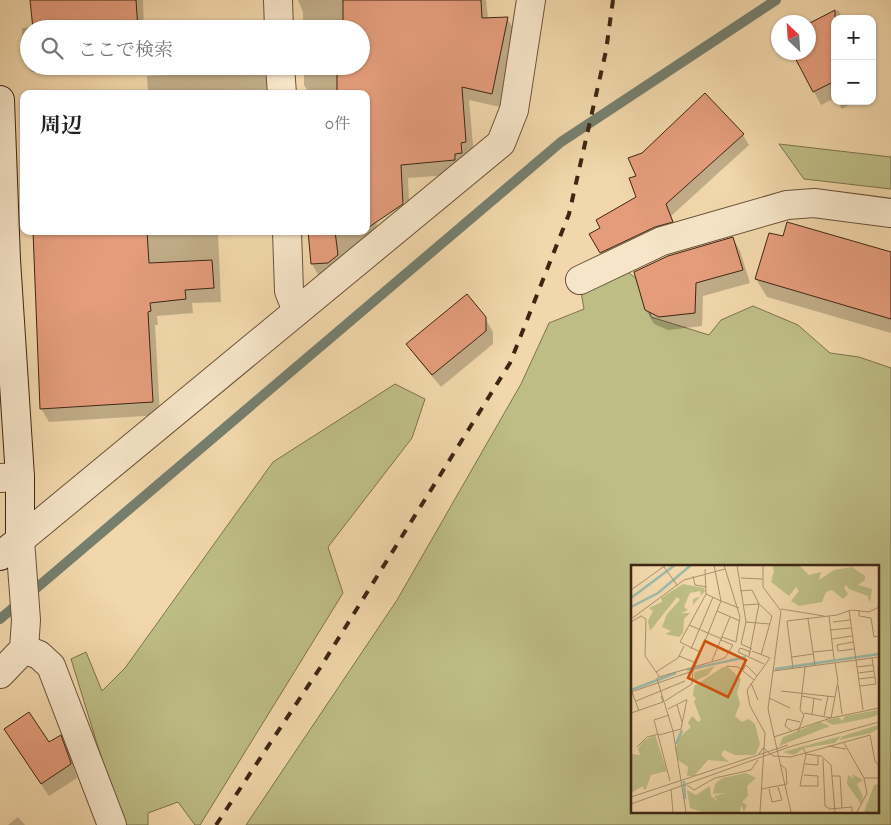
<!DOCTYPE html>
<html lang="ja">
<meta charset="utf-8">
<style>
:root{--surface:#fff;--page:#f2f2f2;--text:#222;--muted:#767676;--line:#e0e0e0}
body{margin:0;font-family:"IM FELL Great Primer","Noto Serif JP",serif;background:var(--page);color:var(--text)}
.controls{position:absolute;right:15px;top:15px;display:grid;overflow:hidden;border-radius:10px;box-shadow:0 1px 4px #0004}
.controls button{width:45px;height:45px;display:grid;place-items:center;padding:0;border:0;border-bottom:1px solid var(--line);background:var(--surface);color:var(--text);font:25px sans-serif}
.compass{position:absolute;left:771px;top:15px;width:45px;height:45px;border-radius:50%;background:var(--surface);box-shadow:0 1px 4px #0004;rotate:335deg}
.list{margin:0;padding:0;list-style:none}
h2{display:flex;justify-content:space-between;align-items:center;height:65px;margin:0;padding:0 20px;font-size:21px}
h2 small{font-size:16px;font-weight:400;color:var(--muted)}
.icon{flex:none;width:28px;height:28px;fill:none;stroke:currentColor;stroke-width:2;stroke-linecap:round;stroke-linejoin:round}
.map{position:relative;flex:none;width:891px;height:825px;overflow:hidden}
.search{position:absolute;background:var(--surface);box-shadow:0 1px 4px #0004;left:20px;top:20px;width:350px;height:55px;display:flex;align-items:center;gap:12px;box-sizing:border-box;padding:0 18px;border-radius:28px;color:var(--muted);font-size:19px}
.panel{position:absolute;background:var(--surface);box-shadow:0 1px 4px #0004;left:20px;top:90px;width:350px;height:145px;border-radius:10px}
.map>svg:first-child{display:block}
</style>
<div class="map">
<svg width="891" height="825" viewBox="0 0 891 825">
<rect width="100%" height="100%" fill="#f1d7ab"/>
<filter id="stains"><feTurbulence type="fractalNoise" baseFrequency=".004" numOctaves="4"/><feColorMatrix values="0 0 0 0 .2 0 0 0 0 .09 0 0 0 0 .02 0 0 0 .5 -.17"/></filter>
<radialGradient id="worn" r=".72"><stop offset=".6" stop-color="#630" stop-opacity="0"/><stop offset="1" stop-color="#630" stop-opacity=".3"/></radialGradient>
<!-- green -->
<g fill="#bebd86" stroke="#7e724c" fill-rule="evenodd">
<polygon points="779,144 891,157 891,189 804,179"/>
<path d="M 618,264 L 643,284 L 651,317 L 709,335 L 721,320 L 753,306 L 798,325 L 830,353 L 859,357 L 891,368 L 891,825 L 246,825 L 397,600 L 521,384 L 549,323 L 584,309 L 580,286 ZM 632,566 L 877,566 L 877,811 L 632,811 Z"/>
<polygon points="395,384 425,399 412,438 328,547 343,593 200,825 195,825 178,802 148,813 148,825 122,825 71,659 86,652 102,691 125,668 273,462"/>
</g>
<!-- shadow -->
<g fill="#0003">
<polygon points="31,0 143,0 144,29 29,29 29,66 126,66 32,72 24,59 22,28 34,27"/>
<polygon points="298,0 486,0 488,19 507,18 515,31 500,107 469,100 474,156 462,174 408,178 409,202 375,203 378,240 355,254 343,255 345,269 320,278 312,264 310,231 366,231 366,94 309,94 304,85 304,66 361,66 361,29 303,29 303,12"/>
<polygon points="838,10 843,19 835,19 835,98 821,105 814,92 808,52 808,26"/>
<polygon points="262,70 270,84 270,94 148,94 147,76"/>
<polygon points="837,101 856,101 842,109"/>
<polygon points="743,135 749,145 671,216 678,232 607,263 591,235 602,228 638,198 637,177"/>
<polygon points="33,231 227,231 218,233 221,302 192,303 193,313 157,316 158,325 155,325 160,415 49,422 41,408"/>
<polygon points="733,238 740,251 750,283 703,296 702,326 668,330 654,324 646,310"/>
<polygon points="891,252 891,333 767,297 756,279"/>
<polygon points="485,318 493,332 493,344 441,387 416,357 408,344"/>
<polygon points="60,737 68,749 77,778 49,796 13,742 49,744"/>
<polygon points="18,817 25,825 8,825"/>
</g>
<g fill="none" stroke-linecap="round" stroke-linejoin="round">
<!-- stream -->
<polyline stroke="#767f6e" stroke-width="10" points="0,619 561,142 776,0"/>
</g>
<!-- building -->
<g fill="#e49c7b" stroke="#3e2613">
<polygon points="30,0 136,0 138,29 33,29"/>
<polygon points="343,0 481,0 482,18 508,17 492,94 462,87 466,142 461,143 462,153 455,154 455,160 401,165 403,204 366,229 366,94 337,94 337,66 361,66 361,29 343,29"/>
<polygon points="835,10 835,81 813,92 792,52 808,52 808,24"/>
<polygon points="705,93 744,134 666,204 673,222 655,227 600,253 589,234 600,228 596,220 636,197 629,178 636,176 628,158 642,153"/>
<polygon points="787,222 891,252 891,319 755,279 769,233 783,236"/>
<polygon points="33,231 147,231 149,263 212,260 214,288 185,290 186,299 150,303 151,311 148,312 153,402 40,409"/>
<polygon points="308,231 335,231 338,255 328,263 311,264"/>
<polygon points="733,237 743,270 696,283 695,313 659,317 645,310 634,272 668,256"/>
<polygon points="467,294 486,317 486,331 432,375 406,344"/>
<polygon points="29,712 49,742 61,735 70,760 71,764 41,784 4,729"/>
</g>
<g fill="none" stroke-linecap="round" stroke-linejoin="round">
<defs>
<g id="street">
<polyline points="278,0 279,29"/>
<polyline points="280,66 282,94"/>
<polyline points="287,231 289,291 297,311"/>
<polyline points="580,280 662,241 787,205 814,203 891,213"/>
<polyline points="0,478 20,477"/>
<polyline points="24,649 39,655 51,666 112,825"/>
<polyline points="0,674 24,649 26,620 20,540 501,143 514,110 531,0"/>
</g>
<polyline id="secondary" points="0,100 6,260 20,477 20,540 0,556"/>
</defs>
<!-- street casing -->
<use href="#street" stroke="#6b5239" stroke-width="30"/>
<!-- secondary casing -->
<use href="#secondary" stroke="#3e2613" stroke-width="30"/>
<!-- street -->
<use href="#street" stroke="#f6e5c8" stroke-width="28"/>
<!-- secondary -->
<use href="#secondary" stroke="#f6e5c8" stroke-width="28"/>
<!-- rail -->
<polyline stroke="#3e2613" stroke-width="4" stroke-dasharray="9 9" stroke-linecap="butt" points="216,825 320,668 510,363 569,214 606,51 613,0"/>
</g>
<!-- overview -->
<g transform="translate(631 565)">
<rect width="248" height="248" fill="#f1d7ab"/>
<path d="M 141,0 L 168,0 L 178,10 L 190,7 L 188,15 L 203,5 L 221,2 L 234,11 L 234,15 L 227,20 L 241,24 L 239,38 L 237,31 L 218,24 L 215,20 L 213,23 L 217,29 L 212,34 L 201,25 L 195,27 L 191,37 L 168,41 L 160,36 L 168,26 L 165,22 L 158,31 L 140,17 L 143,6 ZM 52,19 L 73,23 L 74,26 L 62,40 L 62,34 L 70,31 L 69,26 L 59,28 L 53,42 L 57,45 L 50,48 L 59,48 L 53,54 L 52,68 L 48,72 L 34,69 L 40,66 L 31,62 L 36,49 L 49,35 L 46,32 L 19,66 L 17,56 L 22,46 L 18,43 L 31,37 L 30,33 ZM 84,101 L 77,110 L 62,117 L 64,107 ZM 92,102 L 97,102 L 110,114 L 106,128 L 109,139 L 104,151 L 111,157 L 118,154 L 124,159 L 129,179 L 125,189 L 121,190 L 104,190 L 93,185 L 90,190 L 98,197 L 77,195 L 63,211 L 56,211 L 57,202 L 47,195 L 44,184 L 49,172 L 60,162 L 57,158 L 61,151 L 67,157 L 70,155 L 63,137 L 65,133 L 62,131 L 63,121 ZM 247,145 L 247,150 L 238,153 L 202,160 L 194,156 L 208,152 L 211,156 L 214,151 ZM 189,157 L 199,161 L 148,181 L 152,172 ZM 247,160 L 247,164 L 240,168 L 208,175 L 212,171 ZM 24,170 L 36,206 L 20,210 L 15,224 L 13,225 L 5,228 L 13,225 L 12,221 L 0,228 L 0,189 L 9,190 L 7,184 L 12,176 ZM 210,171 L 204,178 L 173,183 L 163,190 L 152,187 ZM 115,208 L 125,213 L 116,221 L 117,231 L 111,237 L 116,240 L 113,247 L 110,240 L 109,247 L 71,247 L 59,243 L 56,225 L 65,230 L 79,221 L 80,231 L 88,237 L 83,231 L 95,228 L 82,229 L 84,219 L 91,213 ZM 221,209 L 232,215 L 226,219 L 232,232 L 230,239 L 216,219 L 217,210 L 223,214 ZM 247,219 L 247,247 L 233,247 L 243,220 Z" fill="#bebd86"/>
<path fill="none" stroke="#9bbaaa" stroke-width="2.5" d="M 0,33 L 44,0M 0,42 L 27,28 L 60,0M 144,104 L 248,89M 56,105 L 115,92M 0,125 L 45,108M 45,179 L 51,165M 53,216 L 54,234"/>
<path fill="none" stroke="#a9906e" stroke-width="1" d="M 83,0 L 90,36 L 108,43M 106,0 L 115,57 L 110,79 L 121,84M 132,0 L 132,22 L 150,46 L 137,144 L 160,247M 33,2 L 46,20M 62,11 L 64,20 L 76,22M 110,13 L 131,14M 0,25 L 35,0M 109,26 L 121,25 L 128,39 L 141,51 L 130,90M 113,40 L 128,39 L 118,91M 150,44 L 193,51M 218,45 L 232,145M 228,45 L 228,51 L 240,53 L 243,72 L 248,71M 86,46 L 109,56M 198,51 L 203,94M 0,54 L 53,15 L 94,4M 177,54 L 184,100M 0,57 L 10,51 L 15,54 L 14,91 L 28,111 L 26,114 L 42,166 L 55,247M 115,57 L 139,59M 202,57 L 219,55M 58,60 L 91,74M 199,65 L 220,63M 91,72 L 105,77 L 109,52 L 93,0M 201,74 L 221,71M 222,77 L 206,80 L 207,86 L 223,84M 60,84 L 82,32M 121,86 L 139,93M 69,87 L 49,77 L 75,29 L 74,4M 120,87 L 109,83 L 107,87 L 133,99M 182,87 L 202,85M 48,91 L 65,98M 161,92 L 182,89M 81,96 L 99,52M 95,101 L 107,102 L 123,115M 226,102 L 242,100M 162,103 L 156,56 L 206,50 L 220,45 L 238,47 L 248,42M 112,105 L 115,100 L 126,111M 142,106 L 248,92M 25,107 L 47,93 L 53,81M 227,108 L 243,106M 28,112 L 94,93 L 102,80 L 90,75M 228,114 L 244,112M 120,118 L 127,135M 207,120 L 211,149M 229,121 L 245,119 L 241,93M 150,126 L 204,132M 0,127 L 62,106 L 90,36 L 75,29M 1,127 L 8,146M 171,131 L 191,135M 138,133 L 159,143M 5,136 L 54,116M 34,136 L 61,119 L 62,106M 46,140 L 51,157M 37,144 L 55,135M 0,148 L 32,137 L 30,131M 173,148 L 200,153 L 207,116 L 204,98M 181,149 L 183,133M 38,150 L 23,155 L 39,216M 193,151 L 197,131M 161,166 L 154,161 L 156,154 L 169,157M 167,167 L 173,150 L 169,145 L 174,102M 28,170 L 50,164 L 56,134M 143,172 L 200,153 L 248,143M 213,178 L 233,213 L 248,213M 197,181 L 215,184M 6,182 L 16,172 L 28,169M 172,183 L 175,189 L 190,191 L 200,200 L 204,247M 128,189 L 132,183 L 142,191 L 160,192 L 239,170 L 244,196 L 248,201M 192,194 L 194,241 L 199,244 L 221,242 L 221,247M 174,199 L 187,200 L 187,190M 173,210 L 187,211 L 187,221 L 169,221 L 175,189M 201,211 L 209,211 L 211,243M 56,220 L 63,225 L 84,213 L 120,205 L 127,195M 40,224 L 42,247M 131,224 L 156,219 L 155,204 L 150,200M 138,224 L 141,237 L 151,235 L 147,222M 0,232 L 157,180M 0,239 L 161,181 L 248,157M 129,247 L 134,168 L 119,141 L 116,125 L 139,93M 226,247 L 236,228 L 233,213"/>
<path fill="#ce510d" fill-opacity="0.15" stroke="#ce510d" stroke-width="2.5" d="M 74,76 L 115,95 L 97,132 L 57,113 Z"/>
<rect width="248" height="248" fill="none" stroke="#3e2613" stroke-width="2.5"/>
</g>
<rect width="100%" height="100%" filter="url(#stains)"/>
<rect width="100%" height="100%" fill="url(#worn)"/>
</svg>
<div class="controls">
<button>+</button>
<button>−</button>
</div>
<svg class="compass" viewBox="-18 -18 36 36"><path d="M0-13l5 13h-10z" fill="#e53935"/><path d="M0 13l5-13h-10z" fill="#767676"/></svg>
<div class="search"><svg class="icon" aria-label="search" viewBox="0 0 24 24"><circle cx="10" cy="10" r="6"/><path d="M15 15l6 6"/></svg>ここで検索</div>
<section class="panel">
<h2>周辺<small>0件</small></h2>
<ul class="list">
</ul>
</section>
</div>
